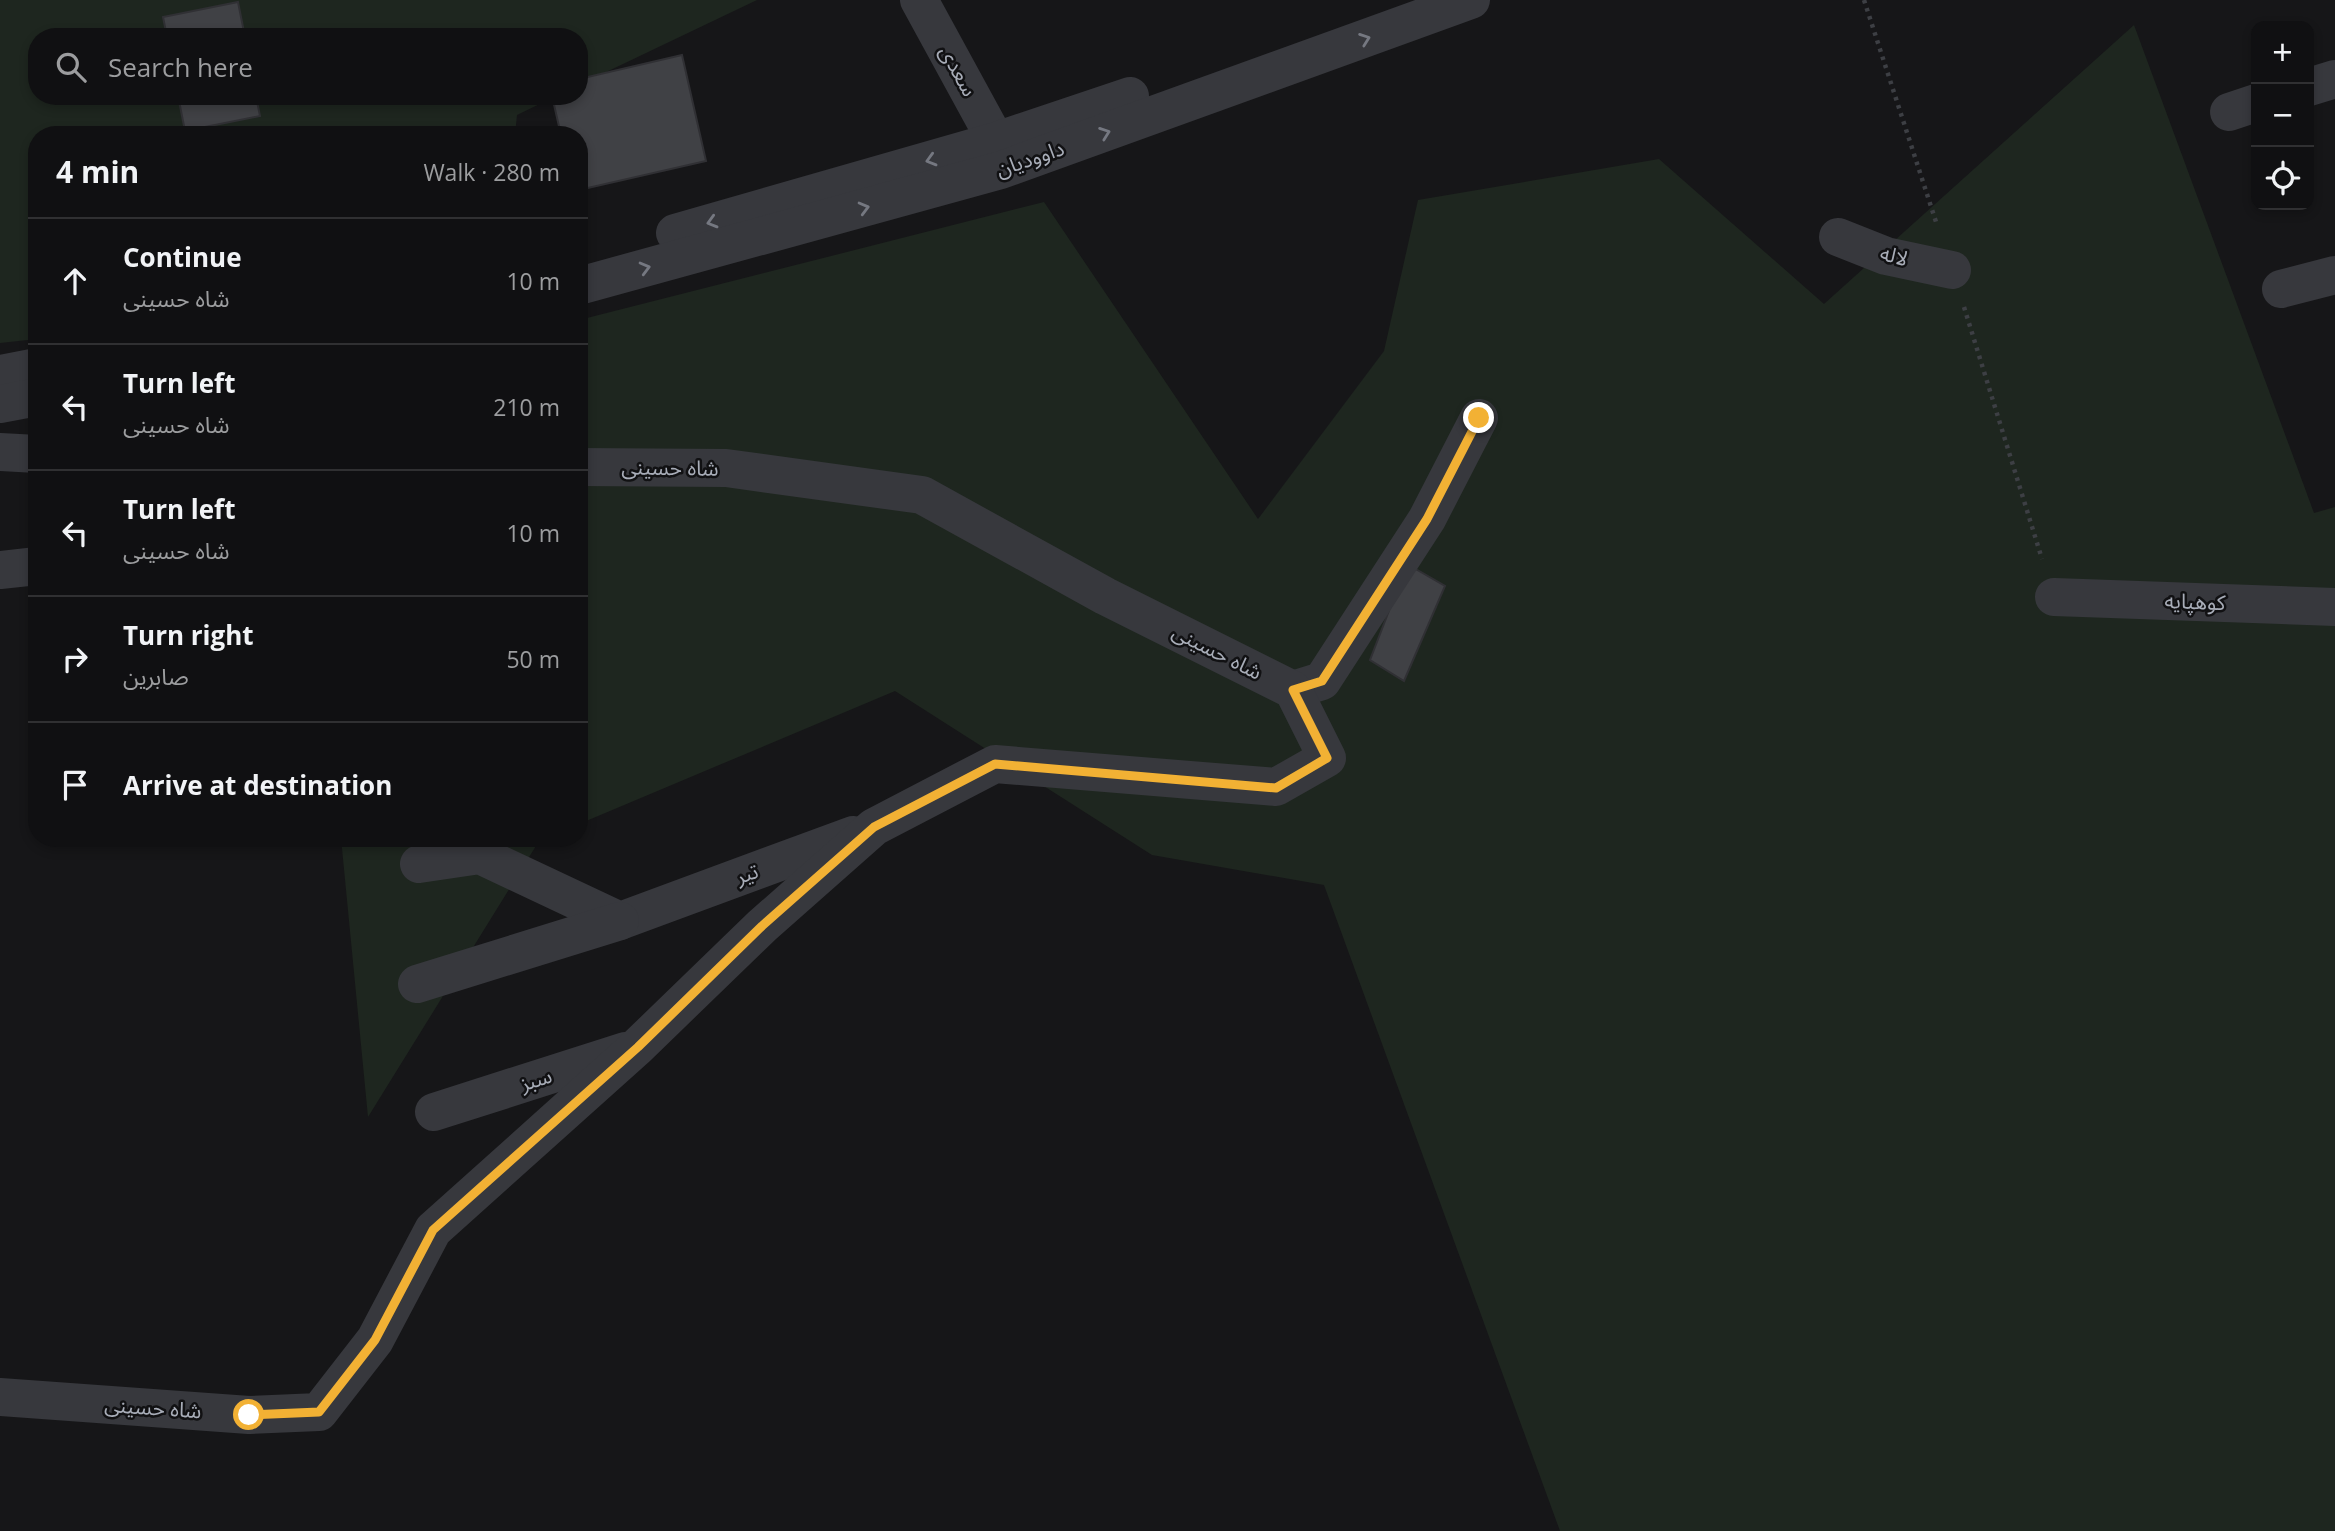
<!DOCTYPE html>
<meta charset="utf-8">
<style>
:root{--surface:#101012;--page:#1e1e20;--text:#f1f3f6;--muted:#9c9d9f;--line:#303032}
body{margin:0;font-family:"Open Sans","Noto Sans Arabic",sans-serif;background:var(--page);color:var(--text)}
.controls{position:absolute;right:21px;top:21px;display:grid;overflow:hidden;border-radius:14px;box-shadow:0 4px 10px #0003}
.controls button{width:63px;height:63px;display:grid;place-items:center;padding:0;border:0;border-bottom:2px solid var(--line);background:var(--surface);color:var(--text);font:35px sans-serif}
.stop{position:absolute;width:21px;height:21px;margin:-16px;border:5px solid #f2b134;border-radius:50%;background:#fff}
.stop.end{background:#f2b134;border-color:#fff;box-shadow:0 2px 7px #0008}
.list{margin:0;padding:0;list-style:none}
h2{display:flex;justify-content:space-between;align-items:center;height:91px;margin:0;padding:0 28px;font-size:30px}
h2 small{font-size:23px;font-weight:400;color:var(--muted)}
.list li{display:grid;grid-template-columns:46px 1fr auto;gap:21px;align-items:center;box-sizing:border-box;height:126px;padding:0 28px;border-top:2px solid var(--line)}
.list b{display:block;font-size:26px;white-space:nowrap}
.list p{margin:0;font-size:23px;white-space:nowrap;color:var(--muted)}
.list em{font-size:23px;font-style:normal;color:var(--muted)}
.icon{flex:none;width:38px;height:38px;fill:none;stroke:currentColor;stroke-width:2;stroke-linecap:round;stroke-linejoin:round}
.map{position:relative;flex:none;width:2335px;height:1531px;overflow:hidden}
.search{position:absolute;background:var(--surface);box-shadow:0 4px 10px #0003;left:28px;top:28px;width:560px;height:77px;display:flex;align-items:center;gap:18px;box-sizing:border-box;padding:0 24px;border-radius:28px;color:var(--muted);font-size:26px}
.panel{position:absolute;background:var(--surface);box-shadow:0 4px 10px #0003;left:28px;top:126px;width:560px;height:721px;border-radius:28px}
.map>svg:first-child{display:block}
</style>
<div class="map">
<svg width="2335" height="1531" viewBox="0 0 2335 1531">
<rect width="100%" height="100%" fill="#161618"/>
<!-- green -->
<g fill="#1e261f">
<polygon points="0,0 757,0 579,85 579,37 37,37 37,96 556,96 517,115 515,135 37,135 37,339 0,343"/>
<polygon points="2134,25 2314,513 2335,507 2335,1531 1560,1531 1324,885 1152,855 895,691 579,824 579,320 1044,202 1258,519 1384,351 1418,200 1659,159 1824,304"/>
<polygon points="341,838 545,838 539,841 368,1117"/>
</g>
<!-- building -->
<g fill="#404145" stroke="#303034" stroke-width="2">
<polygon points="238,2 245,37 167,37 163,17"/>
<polygon points="682,55 706,161 579,190 579,135 561,135 552,96 579,96 579,79"/>
<polygon points="178,96 256,96 260,116 185,131"/>
<polygon points="1407,564 1445,586 1404,681 1370,660"/>
</g>
<g fill="none" stroke-linecap="round" stroke-linejoin="round">
<!-- path -->
<g stroke="#3d3f44" stroke-width="4.5" stroke-dasharray="3.5 5" stroke-linecap="butt">
<polyline points="1864,0 1937,225"/>
<polyline points="1964,307 2042,559"/>
</g>
<!-- minor -->
<g stroke="#37383d" stroke-width="38">
<polyline points="919,0 996,141"/>
<polyline points="2309,87 2335,79"/>
<polyline points="2229,112 2256,103"/>
<polyline points="675,233 996,141 1130,96"/>
<polyline points="1838,237 1886,256 1952,270"/>
<polyline points="579,286 1001,170 1471,0"/>
<polyline points="2281,289 2335,275"/>
<polyline points="0,374 37,367"/>
<polyline points="0,404 37,397"/>
<polyline points="0,452 37,454"/>
<polyline points="0,570 37,566"/>
<polyline points="2054,597 2335,607"/>
<polyline points="1293,690 1322,681 1427,519 1479,418"/>
<polyline points="419,864 480,855 620,921 853,835"/>
<polyline points="417,984 620,921"/>
<polyline points="434,1112 625,1051"/>
<polyline points="0,1397 249,1415 319,1412 375,1340 433,1230 637,1047 762,926 874,827 995,764 1276,787 1327,758 1293,690 1105,596 922,495 726,468 579,467"/>
</g>
</g>
<!-- one-way arrows -->
<defs><path id="oneway-chevron" d="M-2-3.5L2.5 0L-2 3.5" fill="none" stroke-width="1.6" stroke-linecap="round" stroke-linejoin="round" transform="scale(1.75)"/></defs>
<g stroke="#757881">
<use href="#oneway-chevron" transform="translate(1365 39) rotate(-20)"/>
<use href="#oneway-chevron" transform="translate(1105 133) rotate(-20)"/>
<use href="#oneway-chevron" transform="translate(931 160) rotate(164)"/>
<use href="#oneway-chevron" transform="translate(864 208) rotate(-15)"/>
<use href="#oneway-chevron" transform="translate(712 222) rotate(164)"/>
<use href="#oneway-chevron" transform="translate(645 268) rotate(-15)"/>
</g>
<g fill="none" stroke-linecap="round" stroke-linejoin="round">
<!-- route -->
<polyline stroke="#f2b134" stroke-width="9" points="249,1415 319,1412 375,1340 433,1230 638,1047 762,926 874,827 995,764 1276,788 1327,758 1293,690 1322,681 1427,519 1479,418"/>
</g>
<g text-anchor="middle" stroke-width="5" stroke-linejoin="round" paint-order="stroke">
<!-- street labels -->
<g font-size="21" fill="#a8adb8" stroke="#111113">
<text transform="translate(958 71) rotate(61)" y="7">سعدی</text>
<text transform="translate(1030 159) rotate(-19)" y="7">داوودیان</text>
<text transform="translate(1894 256) rotate(15)" y="7">لاله</text>
<text transform="translate(670 468) rotate(1)" y="7">شاه حسینی</text>
<text transform="translate(2195 602) rotate(2)" y="7">کوهپایه</text>
<text transform="translate(1217 652) rotate(27)" y="7">شاه حسینی</text>
<text transform="translate(747 874) rotate(-20)" y="7">تیر</text>
<text transform="translate(536 1080) rotate(-18)" y="7">سبز</text>
<text transform="translate(153 1408) rotate(4)" y="7">شاه حسینی</text>
</g>
</g>
</svg>
<div class="controls">
<button>+</button>
<button>−</button>
<button><svg class="icon" aria-label="locate" viewBox="0 0 24 24"><circle cx="12" cy="12" r="6"/><path d="M12 2v4M12 18v4M2 12h4M18 12h4"/></svg></button>
</div>
<div class="stop" style="left:249px;top:1415px"></div>
<div class="stop end" style="left:1479px;top:418px"></div>
<div class="search"><svg class="icon" aria-label="search" viewBox="0 0 24 24"><circle cx="10" cy="10" r="6"/><path d="M15 15l6 6"/></svg>Search here</div>
<section class="panel">
<h2>4 min<small>Walk · 280 m</small></h2>
<ul class="list">
<li><svg class="icon" aria-label="ahead" viewBox="0 0 24 24"><path d="M12 20V5M6 11l6-6 6 6"/></svg><div><b>Continue</b><p>شاه حسینی</p></div><em>10 m</em></li>
<li><svg class="icon" aria-label="left" viewBox="0 0 24 24"><path d="M17 20v-9H6M10 6l-5 5 5 5"/></svg><div><b>Turn left</b><p>شاه حسینی</p></div><em>210 m</em></li>
<li><svg class="icon" aria-label="left" viewBox="0 0 24 24"><path d="M17 20v-9H6M10 6l-5 5 5 5"/></svg><div><b>Turn left</b><p>شاه حسینی</p></div><em>10 m</em></li>
<li><svg class="icon" aria-label="right" viewBox="0 0 24 24"><path d="M7 20v-9h11M14 6l5 5-5 5"/></svg><div><b>Turn right</b><p>صابرین</p></div><em>50 m</em></li>
<li><svg class="icon" aria-label="arrive" viewBox="0 0 24 24"><path d="M6 21V4h12l-3 4 3 4H6"/></svg><div><b>Arrive at destination</b></div></li>
</ul>
</section>
</div>
